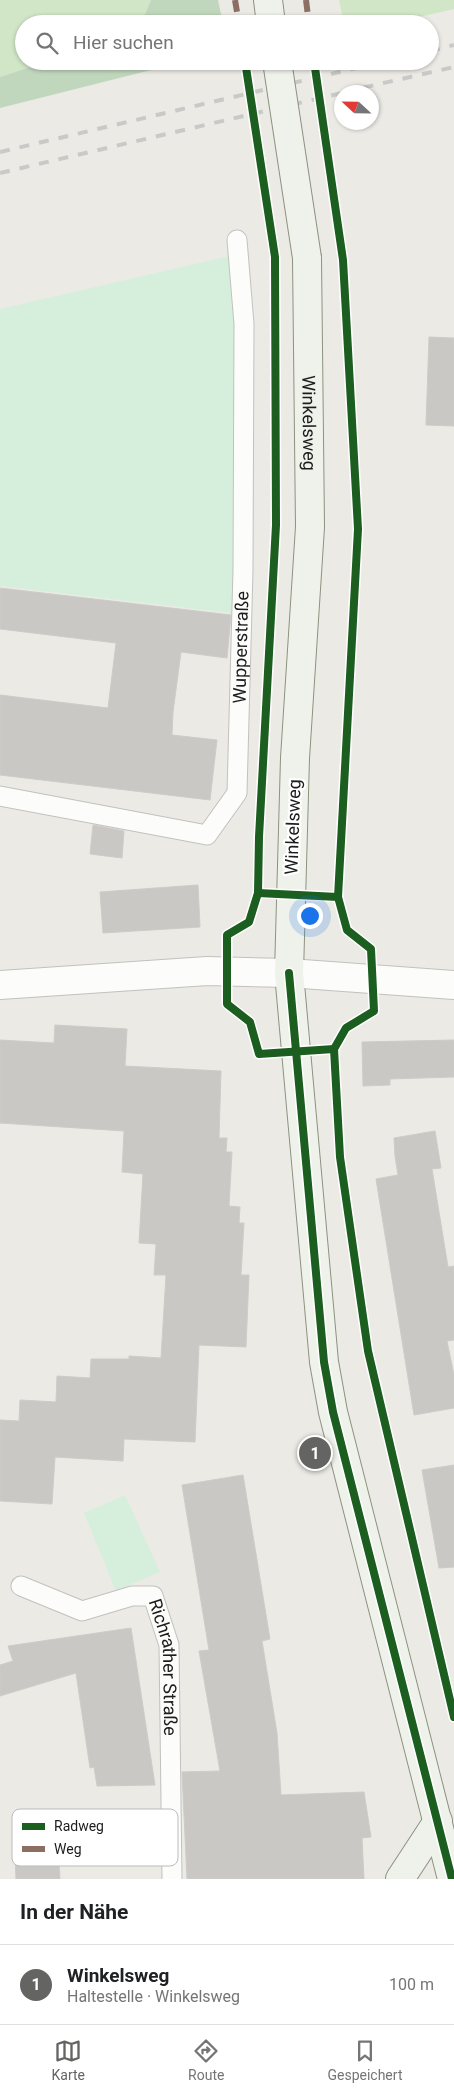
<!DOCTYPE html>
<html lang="de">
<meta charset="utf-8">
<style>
:root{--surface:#fff;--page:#f2f2f2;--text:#202124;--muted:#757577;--line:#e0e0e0;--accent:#646462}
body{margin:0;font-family:Roboto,sans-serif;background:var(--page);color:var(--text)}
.compass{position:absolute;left:334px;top:85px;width:45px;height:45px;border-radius:50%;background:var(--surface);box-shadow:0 1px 4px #0004;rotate:292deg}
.you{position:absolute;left:309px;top:915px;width:18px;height:18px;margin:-12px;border:4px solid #fff;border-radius:50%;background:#1a73e8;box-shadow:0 0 0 8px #1a73e833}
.badge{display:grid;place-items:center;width:32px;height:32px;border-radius:50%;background:var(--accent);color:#fff;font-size:16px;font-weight:700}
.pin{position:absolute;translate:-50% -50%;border:2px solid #fff;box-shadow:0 1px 5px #0006}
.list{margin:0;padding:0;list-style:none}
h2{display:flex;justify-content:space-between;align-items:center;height:65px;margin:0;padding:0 20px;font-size:21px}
h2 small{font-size:16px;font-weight:400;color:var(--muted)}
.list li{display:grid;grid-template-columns:32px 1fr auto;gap:15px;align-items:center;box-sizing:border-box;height:80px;padding:0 20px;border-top:1px solid var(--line)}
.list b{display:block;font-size:19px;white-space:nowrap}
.list p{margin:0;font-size:16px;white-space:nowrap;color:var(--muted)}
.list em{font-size:16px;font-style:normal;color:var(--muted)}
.icon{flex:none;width:28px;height:28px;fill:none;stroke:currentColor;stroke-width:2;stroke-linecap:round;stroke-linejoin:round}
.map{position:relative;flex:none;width:454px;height:1879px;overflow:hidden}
.search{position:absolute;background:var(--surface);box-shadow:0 1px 4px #0004;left:15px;right:15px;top:15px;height:55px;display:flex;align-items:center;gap:12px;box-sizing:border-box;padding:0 18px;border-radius:28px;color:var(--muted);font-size:19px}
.sheet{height:145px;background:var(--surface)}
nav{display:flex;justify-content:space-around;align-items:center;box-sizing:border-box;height:70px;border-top:1px solid var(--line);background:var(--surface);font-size:14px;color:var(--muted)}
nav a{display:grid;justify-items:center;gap:2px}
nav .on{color:var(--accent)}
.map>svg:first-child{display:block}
</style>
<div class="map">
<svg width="454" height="1879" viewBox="0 0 454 1879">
<rect width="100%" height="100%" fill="#ebeae5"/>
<!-- grass -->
<g fill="#d0e6c7">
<polygon points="0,0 151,0 141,24 24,24 24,61 49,61 0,77"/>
<polygon points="339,0 454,0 454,9 389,24 344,24"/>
</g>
<!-- forest -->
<g fill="#c1d7bd">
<polygon points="151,0 218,0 223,24 141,24"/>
<polygon points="49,61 187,61 0,108 0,77"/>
</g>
<!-- park -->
<g fill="#d6efdc">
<polygon points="238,254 240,614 0,586 0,309"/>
<polygon points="125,1495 160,1572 116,1591 84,1513"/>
</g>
<!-- building -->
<g fill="#c9c8c5" stroke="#cdccc7">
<polygon points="429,337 454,338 454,426 426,425"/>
<polygon points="0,588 231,615 227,658 181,652 173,712 172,735 217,740 210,800 0,775 0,695 108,708 116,643 0,629"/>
<polygon points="93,825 124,831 122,858 90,854"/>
<polygon points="198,885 200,927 103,933 100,892"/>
<polygon points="55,1025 127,1029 125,1066 221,1071 219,1138 227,1138 226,1152 232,1152 229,1206 240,1207 239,1223 244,1223 241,1275 249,1275 246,1347 199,1345 195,1442 124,1439 123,1461 55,1457 52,1504 0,1501 0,1420 19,1421 20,1400 56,1402 57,1376 90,1378 91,1359 129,1359 129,1356 161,1358 166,1275 154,1275 156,1244 139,1243 143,1174 122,1172 124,1131 0,1123 0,1040 54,1043"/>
<polygon points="454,1040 454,1077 390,1079 390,1085 363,1086 362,1042"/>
<polygon points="435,1131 441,1168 432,1169 448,1267 454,1266 454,1340 447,1341 454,1375 454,1408 414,1415 376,1179 398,1175 395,1156 394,1138"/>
<polygon points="454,1465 454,1567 439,1568 422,1470"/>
<polygon points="243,1475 270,1639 262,1641 277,1733 281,1795 364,1792 371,1837 362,1838 364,1879 187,1879 182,1772 220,1771 199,1651 209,1650 182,1485"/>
<polygon points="131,1628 155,1785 97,1786 94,1767 90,1768 76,1673 0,1696 0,1665 13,1661 8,1646"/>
<polygon points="57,1835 60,1879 16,1879 14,1836"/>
</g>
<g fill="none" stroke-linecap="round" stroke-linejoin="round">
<defs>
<g id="service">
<path id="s1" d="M 0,796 L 207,835 L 237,793 L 243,570 L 244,324 L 237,240"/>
<path id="s2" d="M 21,1586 L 82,1611 L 132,1596 L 153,1596 L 169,1645 L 172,1879"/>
</g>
<polyline id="minor" points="0,985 207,971 289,973 454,985"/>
<g id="secondary">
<polyline points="268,0 271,24"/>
<path id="s3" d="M 307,258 L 310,527 L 295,758 L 289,973 L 324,1362 L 333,1412 L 452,1879"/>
<polyline points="400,1879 438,1821"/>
</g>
</defs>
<!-- service casing -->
<use href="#service" stroke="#c2c1bf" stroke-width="21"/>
<!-- minor casing -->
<use href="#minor" stroke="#c2c1bf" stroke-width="30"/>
<!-- secondary casing -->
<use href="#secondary" stroke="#8c927f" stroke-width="30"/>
<!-- service -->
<use href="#service" stroke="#fcfcfb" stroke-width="19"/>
<!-- minor -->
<use href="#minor" stroke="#fcfcfb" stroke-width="28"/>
<!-- secondary -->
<use href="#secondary" stroke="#eff2ea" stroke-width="28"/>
<!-- rail -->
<g stroke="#c9c9c8" stroke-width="4" stroke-dasharray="10 10" stroke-linecap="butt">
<polyline points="430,51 454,45"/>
<polyline points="344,92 454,67"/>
<polyline points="0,152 386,61"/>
<polyline points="0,173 342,93"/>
</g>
<defs>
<polyline id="secondary-bridge" points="277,61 307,258"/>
</defs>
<!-- secondary-bridge casing -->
<use href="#secondary-bridge" stroke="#8c927f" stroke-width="30" stroke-linecap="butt"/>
<!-- secondary-bridge -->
<use href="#secondary-bridge" stroke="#eff2ea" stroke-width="28"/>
<!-- quiet -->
<g stroke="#8d6e63" stroke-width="6" stroke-dasharray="12 6" stroke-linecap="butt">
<polyline points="235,0 239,24"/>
<polyline points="306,0 309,24"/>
</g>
<defs>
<g id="cycleway">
<polyline points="245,61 275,257 276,525 259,837 258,893 249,922 227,935 227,1004 250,1022 259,1054 334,1049"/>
<polyline points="314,61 343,260 358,529 338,897 347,930 371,949 374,1011 346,1028 334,1049 340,1157 368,1351 454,1717"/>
<polyline points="258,893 338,897"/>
<polyline points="289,973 324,1362 333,1412 452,1879"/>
</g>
</defs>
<!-- cycleway casing -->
<use href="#cycleway" stroke="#fff" stroke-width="11"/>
<!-- cycleway -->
<use href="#cycleway" stroke="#1b5e20" stroke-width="8"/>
</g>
<g text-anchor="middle" stroke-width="4.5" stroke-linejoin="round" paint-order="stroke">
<!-- street labels -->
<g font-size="18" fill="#1c1c1c" stroke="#fff">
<text dy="6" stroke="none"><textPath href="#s3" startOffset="165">Winkelsweg</textPath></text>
<text dy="6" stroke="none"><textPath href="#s1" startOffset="408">Wupperstraße</textPath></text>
<text transform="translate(293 827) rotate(-88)" y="6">Winkelsweg</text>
<text dy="6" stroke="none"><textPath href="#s2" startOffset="212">Richrather Straße</textPath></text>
</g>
</g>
<!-- legend -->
<rect x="12" y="1809" width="166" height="57" rx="8" fill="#fff" stroke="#bbb" stroke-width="1"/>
<rect x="22" y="1823" width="23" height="7" fill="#1b5e20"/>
<rect x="22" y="1846" width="23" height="6" fill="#8d6e63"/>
<g font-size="14" fill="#1c1c1c">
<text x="54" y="1831">Radweg</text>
<text x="54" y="1854">Weg</text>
</g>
</svg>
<svg class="compass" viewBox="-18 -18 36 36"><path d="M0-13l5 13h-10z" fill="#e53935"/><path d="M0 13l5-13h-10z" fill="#757577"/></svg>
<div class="you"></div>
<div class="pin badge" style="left:315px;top:1453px">1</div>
<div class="search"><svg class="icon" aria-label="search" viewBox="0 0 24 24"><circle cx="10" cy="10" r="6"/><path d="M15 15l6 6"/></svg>Hier suchen</div>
</div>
<section class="sheet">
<h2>In der Nähe<small></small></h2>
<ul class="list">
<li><span class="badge">1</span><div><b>Winkelsweg</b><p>Haltestelle · Winkelsweg</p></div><em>100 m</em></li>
</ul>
</section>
<nav>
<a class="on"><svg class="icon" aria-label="map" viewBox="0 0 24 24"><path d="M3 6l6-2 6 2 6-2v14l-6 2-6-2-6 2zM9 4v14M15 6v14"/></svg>Karte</a>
<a><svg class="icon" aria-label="directions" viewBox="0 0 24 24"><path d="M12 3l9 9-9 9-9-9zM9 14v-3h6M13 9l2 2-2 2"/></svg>Route</a>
<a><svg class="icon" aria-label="saved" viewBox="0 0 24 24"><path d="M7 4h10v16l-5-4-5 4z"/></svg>Gespeichert</a>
</nav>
